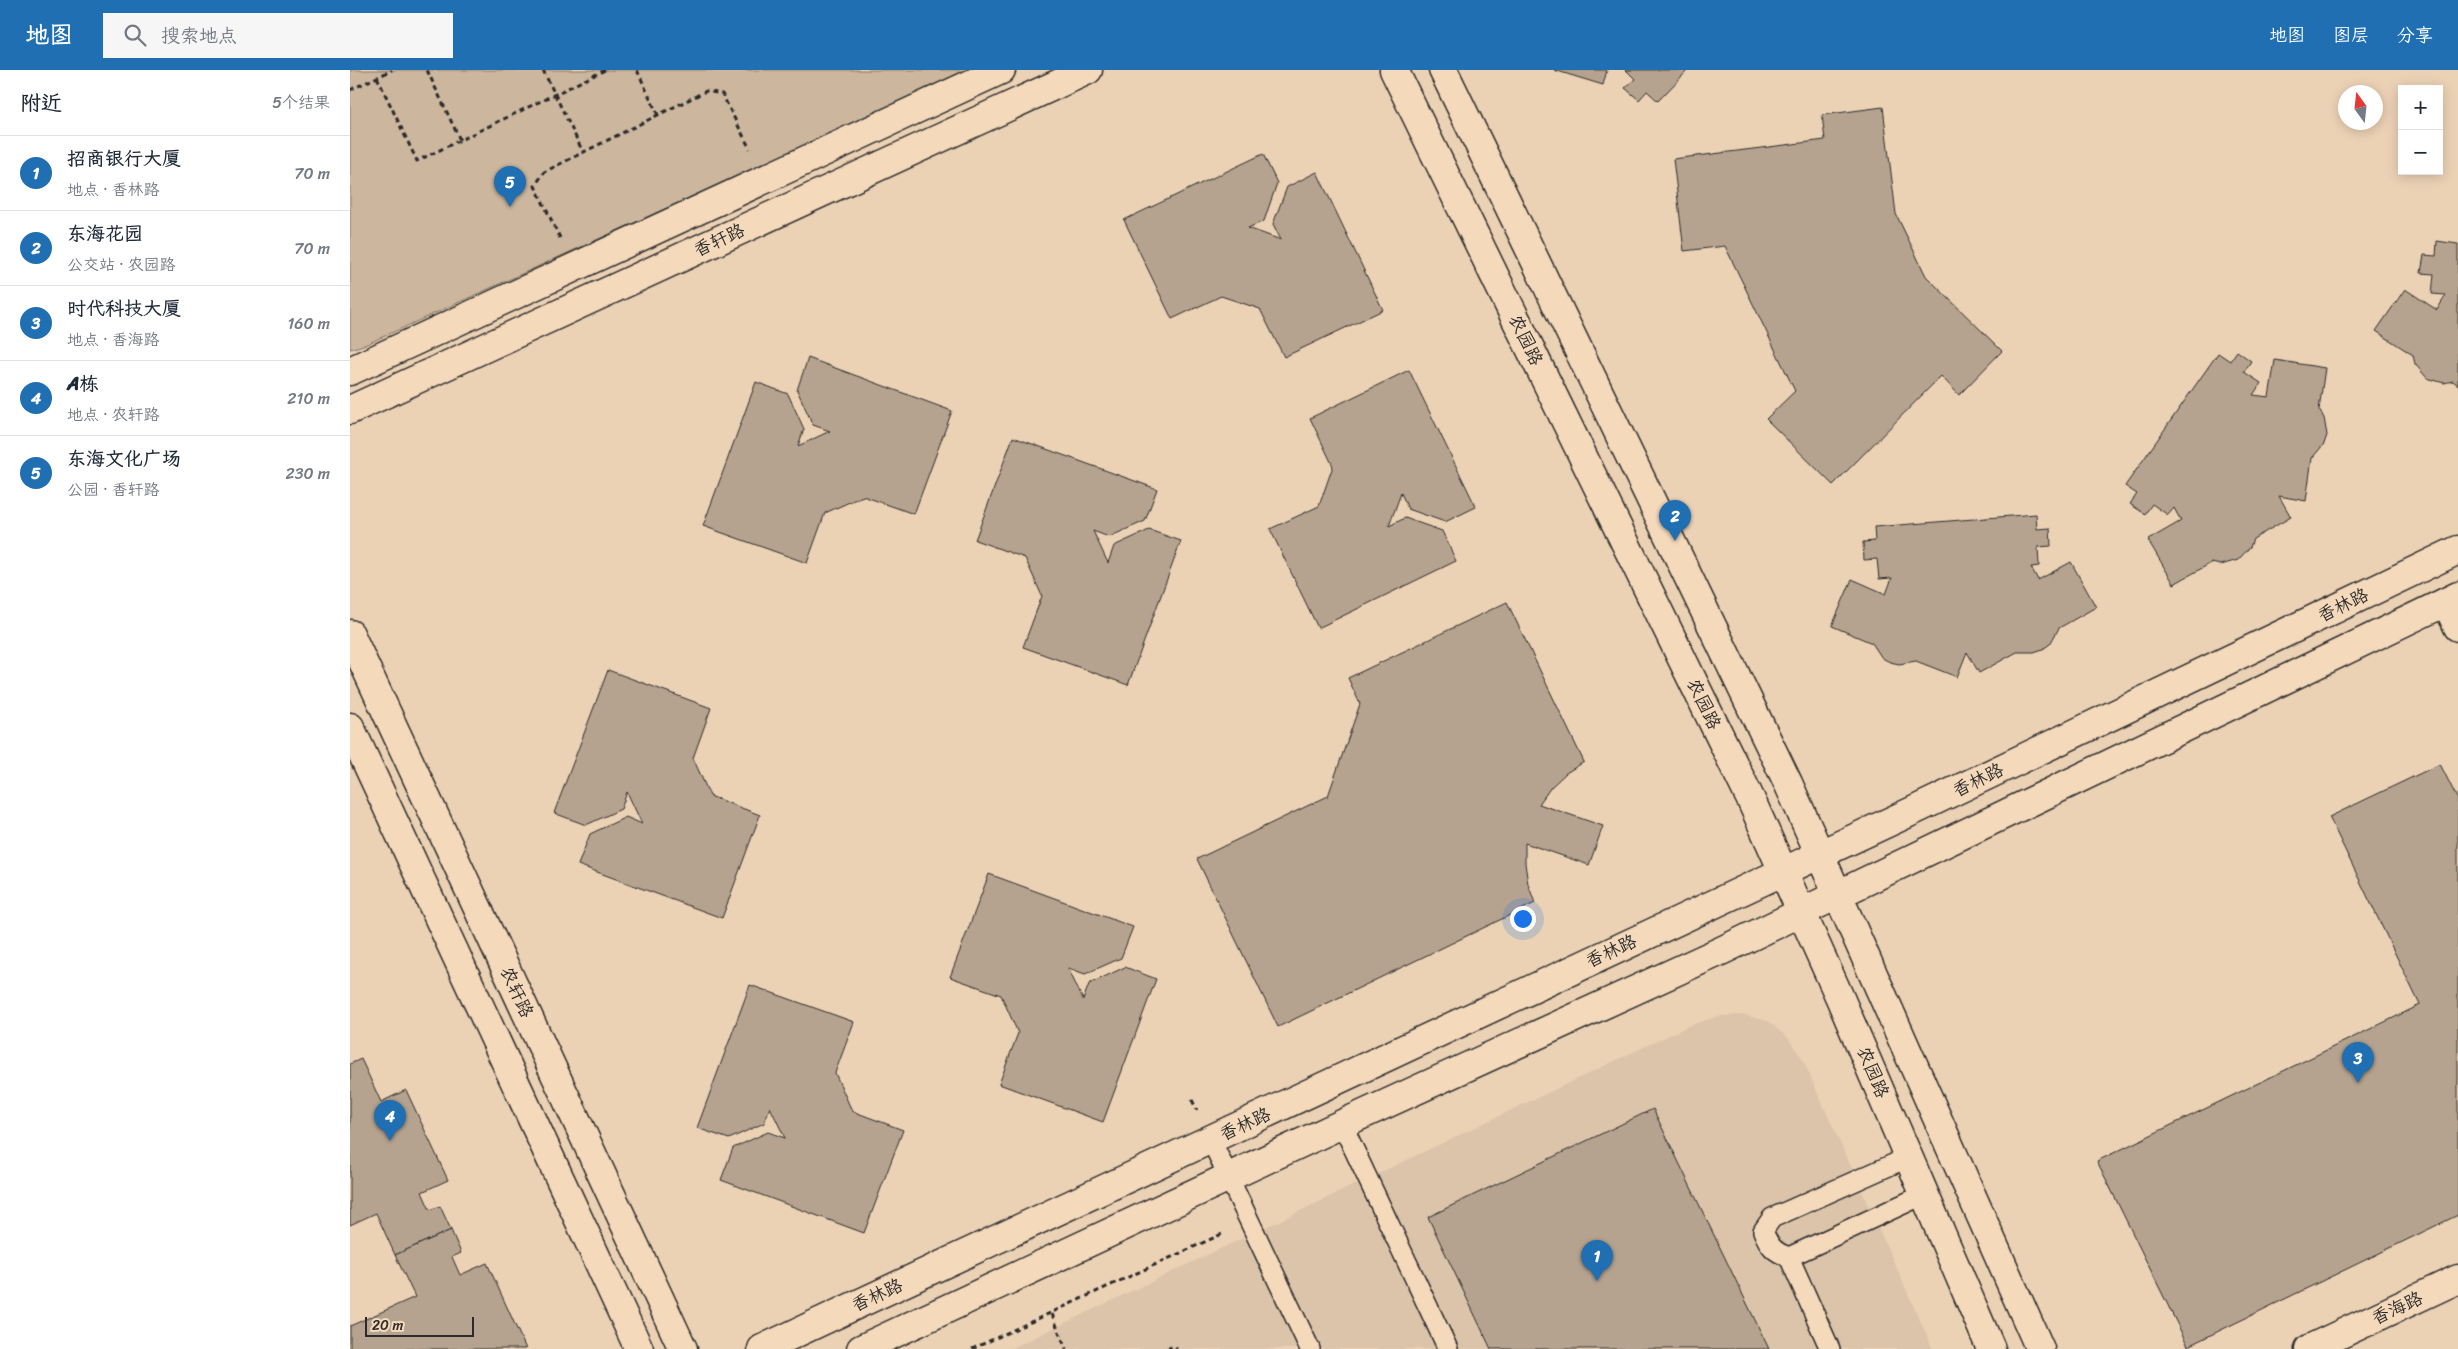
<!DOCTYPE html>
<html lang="zh">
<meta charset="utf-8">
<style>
:root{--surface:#fff;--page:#f6f6f7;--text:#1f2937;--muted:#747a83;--line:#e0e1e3;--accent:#1f6fb2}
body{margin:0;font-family:Sriracha,"LXGW WenKai TC",sans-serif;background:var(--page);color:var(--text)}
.controls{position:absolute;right:15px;top:15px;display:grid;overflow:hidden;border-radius:0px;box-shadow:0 2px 12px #0003}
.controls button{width:45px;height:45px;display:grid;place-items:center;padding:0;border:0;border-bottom:1px solid var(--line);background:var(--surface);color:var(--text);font:25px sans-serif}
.compass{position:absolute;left:1988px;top:15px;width:45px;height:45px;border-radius:50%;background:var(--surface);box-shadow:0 2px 12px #0003;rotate:345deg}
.scale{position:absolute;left:15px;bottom:12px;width:109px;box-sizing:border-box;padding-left:5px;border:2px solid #2b2b2b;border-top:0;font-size:14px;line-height:18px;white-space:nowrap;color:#2b2b2b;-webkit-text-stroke:4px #f4d9bb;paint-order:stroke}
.you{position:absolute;left:1172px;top:848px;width:18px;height:18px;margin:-12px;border:4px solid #fff;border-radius:50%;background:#1a73e8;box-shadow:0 0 0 8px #1a73e833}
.badge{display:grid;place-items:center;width:32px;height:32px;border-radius:50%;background:var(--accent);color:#fff;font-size:16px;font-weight:700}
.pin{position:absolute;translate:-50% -41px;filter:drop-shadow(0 1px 2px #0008)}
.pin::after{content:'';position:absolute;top:26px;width:18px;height:15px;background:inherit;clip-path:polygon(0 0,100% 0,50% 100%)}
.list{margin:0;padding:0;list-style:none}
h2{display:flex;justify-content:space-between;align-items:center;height:65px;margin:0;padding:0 20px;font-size:21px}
h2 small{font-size:16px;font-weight:400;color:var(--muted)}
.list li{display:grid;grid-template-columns:32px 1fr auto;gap:15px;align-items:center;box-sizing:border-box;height:75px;padding:0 20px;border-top:1px solid var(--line)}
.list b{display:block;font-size:19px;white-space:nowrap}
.list p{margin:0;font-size:16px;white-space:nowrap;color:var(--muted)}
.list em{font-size:16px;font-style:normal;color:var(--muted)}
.icon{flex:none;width:28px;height:28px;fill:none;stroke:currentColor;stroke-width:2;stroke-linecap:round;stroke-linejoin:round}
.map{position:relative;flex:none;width:2108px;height:1279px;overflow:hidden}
header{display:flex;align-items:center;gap:30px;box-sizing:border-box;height:70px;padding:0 25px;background:var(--accent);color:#fff}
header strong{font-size:24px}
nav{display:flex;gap:28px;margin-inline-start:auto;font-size:18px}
.search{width:350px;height:45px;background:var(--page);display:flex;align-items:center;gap:12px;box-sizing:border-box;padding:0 18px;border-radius:0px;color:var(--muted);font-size:19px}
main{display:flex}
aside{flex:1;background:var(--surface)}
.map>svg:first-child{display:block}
</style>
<header>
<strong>地图</strong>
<div class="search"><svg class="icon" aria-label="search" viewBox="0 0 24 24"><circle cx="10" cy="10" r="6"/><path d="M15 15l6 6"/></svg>搜索地点</div>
<nav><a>地图</a><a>图层</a><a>分享</a></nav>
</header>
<main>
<aside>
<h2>附近<small>5个结果</small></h2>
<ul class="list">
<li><span class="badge">1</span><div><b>招商银行大厦</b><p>地点 · 香林路</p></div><em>70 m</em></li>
<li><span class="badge">2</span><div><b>东海花园</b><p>公交站 · 农园路</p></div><em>70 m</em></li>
<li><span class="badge">3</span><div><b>时代科技大厦</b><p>地点 · 香海路</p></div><em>160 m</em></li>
<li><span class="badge">4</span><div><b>A栋</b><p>地点 · 农轩路</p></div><em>210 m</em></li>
<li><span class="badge">5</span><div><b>东海文化广场</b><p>公园 · 香轩路</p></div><em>230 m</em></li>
</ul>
</aside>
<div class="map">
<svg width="2108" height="1279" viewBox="0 0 2108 1279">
<rect width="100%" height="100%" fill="#ecd2b5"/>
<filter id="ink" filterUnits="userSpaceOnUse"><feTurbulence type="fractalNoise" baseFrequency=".02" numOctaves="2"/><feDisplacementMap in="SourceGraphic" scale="10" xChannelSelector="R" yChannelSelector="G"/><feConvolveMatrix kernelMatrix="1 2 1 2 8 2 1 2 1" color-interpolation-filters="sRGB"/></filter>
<g filter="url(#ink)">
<!-- built -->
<polygon fill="#dcc4aa" points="1394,945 1418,951 1438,968 1452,988 1583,1279 660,1279 1338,956 1368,946"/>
<!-- green -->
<polygon fill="#ccb69e" stroke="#7c7064" points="0,0 621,0 17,274 0,279"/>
<!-- building -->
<g fill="#b6a38f" stroke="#2b2b2b">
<polygon points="1204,0 1257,0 1253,15"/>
<polygon points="1276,0 1338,0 1308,31 1297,21 1289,30 1275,18 1285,9"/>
<polygon points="1533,37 1546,144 1576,206 1652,281 1609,325 1591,306 1483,415 1416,349 1445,321 1375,176 1334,181 1323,89 1475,70 1472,45"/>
<polygon points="913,84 927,113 914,151 898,158 931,170 923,154 937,117 967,102 1033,240 934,287 910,239 871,226 822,249 774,150"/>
<polygon points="2087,171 2108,174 2108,315 2103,311 2094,313 2077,308 2065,294 2063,285 2026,261 2055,219 2087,240 2096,225 2082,224 2084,204 2071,203 2074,185 2086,186"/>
<polygon points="1887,281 1901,291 1894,302 1911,313 1903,325 1919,327 1925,290 1975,298 1969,340 1974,348 1977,365 1974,374 1962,388 1956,431 1929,426 1941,447 1903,469 1900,477 1888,490 1871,495 1861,493 1824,514 1798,470 1831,451 1824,438 1818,445 1802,434 1795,444 1780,434 1787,424 1775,416 1868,283 1880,291"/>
<polygon points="458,288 602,341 564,444 513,426 475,443 457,493 353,456 406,312 438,324 454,359 448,376 480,361 463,355 447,320"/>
<polygon points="1059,300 1126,437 1095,452 1058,439 1051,423 1039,456 1055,448 1092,461 1106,491 968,558 920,459 969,436 983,396 960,348"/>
<polygon points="663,367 807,419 795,451 759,467 743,461 758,493 764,476 799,460 831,471 778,615 673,577 692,526 675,488 625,470"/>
<polygon points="1686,444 1687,459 1700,458 1701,476 1688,477 1689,496 1681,497 1688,510 1721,492 1746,537 1709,558 1700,574 1693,579 1684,582 1667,582 1629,603 1617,582 1607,607 1566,591 1549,594 1540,592 1532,588 1522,573 1482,556 1502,509 1536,524 1542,508 1529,509 1527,489 1514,490 1513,472 1525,471 1524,457"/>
<polygon points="1157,532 1234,692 1216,703 1201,717 1189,734 1253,756 1239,795 1175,773 1175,793 1178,814 1185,833 928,957 847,789 978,726 1010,634 998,608"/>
<polygon points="258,600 361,638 343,688 360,726 410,745 372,848 228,795 240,764 276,747 292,754 277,722 271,739 236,755 204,743"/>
<polygon points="2090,694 2108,730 2108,1145 1838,1276 1747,1091 2070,935 1979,747"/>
<polygon points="639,804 783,857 771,888 735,904 718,898 733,930 739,914 775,897 806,909 753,1052 649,1014 668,963 651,925 600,907"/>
<polygon points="400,915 504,952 485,1003 502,1041 553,1060 514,1163 371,1110 383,1078 418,1062 435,1068 420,1037 414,1053 379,1069 347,1058"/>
<polygon points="11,989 31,1032 56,1020 98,1110 72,1122 80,1140 90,1136 101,1160 45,1185 26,1143 0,1155 0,994"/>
<polygon points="1303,1039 1419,1279 1141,1279 1078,1147"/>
<polygon points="101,1160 111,1183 102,1187 110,1205 137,1193 176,1279 0,1279 0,1256 65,1227 45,1185"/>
</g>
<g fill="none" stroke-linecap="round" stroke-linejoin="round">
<defs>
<g id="lane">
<polyline points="992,1054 1098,1279"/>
<polyline points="861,1070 960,1279"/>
<path d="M 1559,1087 L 1422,1148 L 1413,1161 C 1419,1176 1424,1182 1439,1187 L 1575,1124"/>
<polyline points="1439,1187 1480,1279"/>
</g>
<g id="street">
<polyline points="2096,532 2108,557"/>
<polyline points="1959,1279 2108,1209"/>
</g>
<g id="secondary">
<polyline points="1044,0 1401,730 1490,928 1641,1279"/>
<polyline points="1093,0 1438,713 1690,1279"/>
<polyline points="0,301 651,0"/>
<polyline points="0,340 738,0"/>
<polyline points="0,564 333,1279"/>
<polyline points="0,657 289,1279"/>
<polyline points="412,1279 1567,739 2108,480"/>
<polyline points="511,1279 992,1054 1373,880 2108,526"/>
</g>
</defs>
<!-- lane casing -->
<use href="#lane" stroke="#2b2b2b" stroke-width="22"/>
<!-- street casing -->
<use href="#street" stroke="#2b2b2b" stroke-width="31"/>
<!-- secondary casing -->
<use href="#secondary" stroke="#2b2b2b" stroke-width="31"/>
<!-- path -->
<g stroke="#2b2b2b" stroke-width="3" stroke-dasharray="5 4" stroke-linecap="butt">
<polyline points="77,0 110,70"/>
<polyline points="193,0 233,82"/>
<polyline points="287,0 308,45"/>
<polyline points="27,7 67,91 255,0"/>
<polyline points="0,20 42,0"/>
<polyline points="210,168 185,116 194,102 356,21 372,24 400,79"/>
<polyline points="842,1030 847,1040"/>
<polyline points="702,1244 716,1279"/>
<polyline points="622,1279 874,1163"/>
<polyline points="817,1279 823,1276 827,1279"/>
</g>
<!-- lane -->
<use href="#lane" stroke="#f4d9bb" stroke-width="19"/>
<!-- street -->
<use href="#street" stroke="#f4d9bb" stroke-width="28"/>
<!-- secondary -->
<use href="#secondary" stroke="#f4d9bb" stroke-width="28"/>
</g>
</g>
<g text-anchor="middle" stroke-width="4.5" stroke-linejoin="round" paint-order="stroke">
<!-- street labels -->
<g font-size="18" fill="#2b2b2b" stroke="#f4d9bb">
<text transform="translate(369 170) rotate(-25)" y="6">香轩路</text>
<text transform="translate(1176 270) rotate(64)" y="6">农园路</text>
<text transform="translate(1993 535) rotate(-26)" y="6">香林路</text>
<text transform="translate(1354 634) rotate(64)" y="6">农园路</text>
<text transform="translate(1628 710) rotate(-26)" y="6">香林路</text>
<text transform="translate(1261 881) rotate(-25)" y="6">香林路</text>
<text transform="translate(167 922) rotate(65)" y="6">农轩路</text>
<text transform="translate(1523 1002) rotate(67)" y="6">农园路</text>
<text transform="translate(895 1054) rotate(-25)" y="6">香林路</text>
<text transform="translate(527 1225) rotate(-25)" y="6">香林路</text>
<text transform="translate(2047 1238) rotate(-25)" y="6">香海路</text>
</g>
</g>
</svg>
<div class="controls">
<button>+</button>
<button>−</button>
</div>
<svg class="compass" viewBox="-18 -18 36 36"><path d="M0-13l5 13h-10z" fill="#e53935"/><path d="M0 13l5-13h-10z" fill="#747a83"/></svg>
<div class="scale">20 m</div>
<div class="you"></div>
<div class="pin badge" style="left:1247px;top:1211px">1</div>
<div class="pin badge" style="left:1325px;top:471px">2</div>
<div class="pin badge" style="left:2008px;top:1013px">3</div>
<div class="pin badge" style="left:40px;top:1071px">4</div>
<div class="pin badge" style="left:160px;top:137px">5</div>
</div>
</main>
